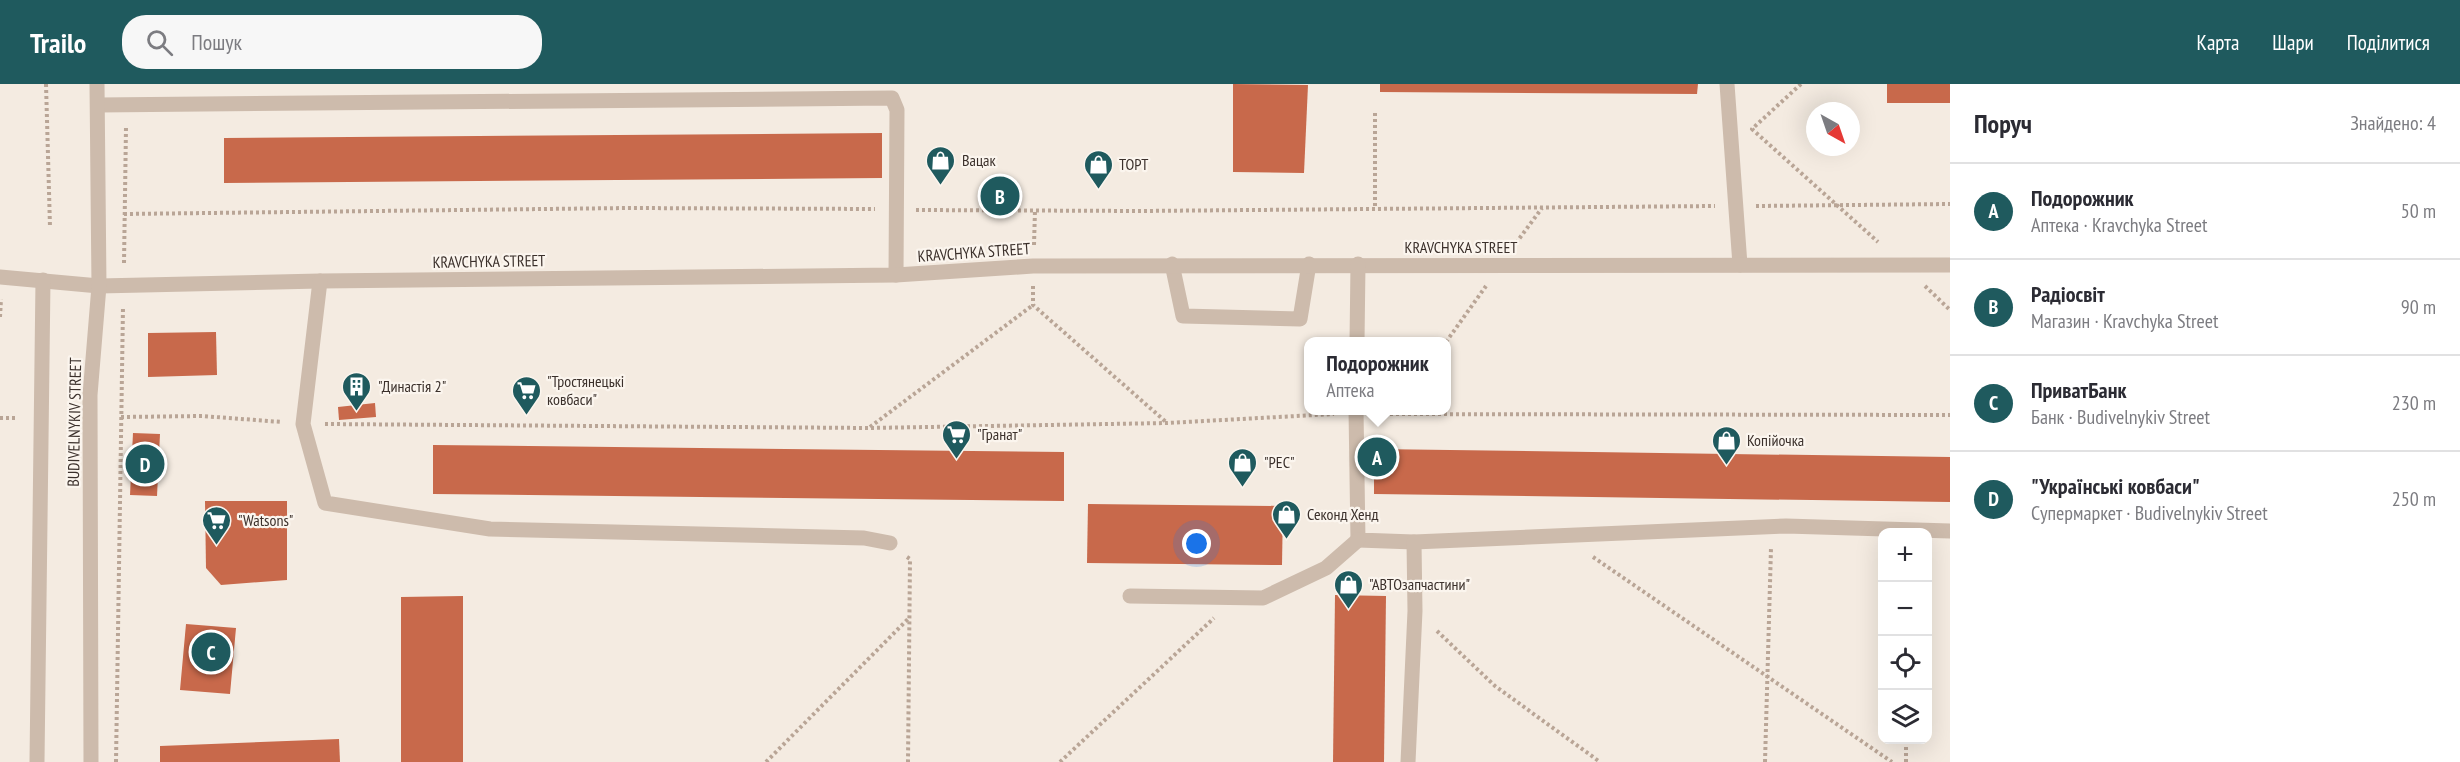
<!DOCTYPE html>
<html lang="uk">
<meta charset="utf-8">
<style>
:root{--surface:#fff;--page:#f7f7f7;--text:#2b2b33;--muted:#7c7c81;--line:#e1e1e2;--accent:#1f5a5e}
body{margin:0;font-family:"PT Sans Narrow",sans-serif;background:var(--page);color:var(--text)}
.controls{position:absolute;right:18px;bottom:18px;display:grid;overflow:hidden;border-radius:12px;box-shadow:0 6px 24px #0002}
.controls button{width:54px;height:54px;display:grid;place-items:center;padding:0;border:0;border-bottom:2px solid var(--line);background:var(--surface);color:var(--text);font:30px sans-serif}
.compass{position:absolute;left:1806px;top:18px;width:54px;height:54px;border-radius:50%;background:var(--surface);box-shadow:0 6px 24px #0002;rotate:140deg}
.you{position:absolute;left:1197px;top:460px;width:21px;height:21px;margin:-15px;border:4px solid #fff;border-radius:50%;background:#1a73e8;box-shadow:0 0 0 9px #1a73e833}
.badge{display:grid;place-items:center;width:39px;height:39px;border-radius:50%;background:var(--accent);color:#fff;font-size:20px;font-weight:700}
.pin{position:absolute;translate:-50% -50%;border:3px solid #fff;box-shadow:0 2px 6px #0006}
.popup{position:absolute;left:1304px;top:253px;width:147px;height:78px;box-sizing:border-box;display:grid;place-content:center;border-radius:12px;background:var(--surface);filter:drop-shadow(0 2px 4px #0005);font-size:20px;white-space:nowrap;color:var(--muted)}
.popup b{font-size:22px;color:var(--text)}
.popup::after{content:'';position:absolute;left:50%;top:100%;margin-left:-12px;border:12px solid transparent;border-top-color:var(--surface)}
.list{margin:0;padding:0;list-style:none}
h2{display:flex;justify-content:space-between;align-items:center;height:78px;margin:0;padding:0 24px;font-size:26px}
h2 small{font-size:20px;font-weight:400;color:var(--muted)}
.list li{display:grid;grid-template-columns:39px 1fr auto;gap:18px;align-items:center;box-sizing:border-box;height:96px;padding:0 24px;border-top:2px solid var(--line)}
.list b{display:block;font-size:22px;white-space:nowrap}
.list p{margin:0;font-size:20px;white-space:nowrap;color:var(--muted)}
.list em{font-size:20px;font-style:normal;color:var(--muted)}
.icon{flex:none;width:33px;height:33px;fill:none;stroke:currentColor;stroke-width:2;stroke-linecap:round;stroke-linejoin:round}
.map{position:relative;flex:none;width:1950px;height:678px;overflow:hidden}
header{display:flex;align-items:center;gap:36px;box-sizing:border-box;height:84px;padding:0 30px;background:var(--accent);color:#fff}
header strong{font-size:28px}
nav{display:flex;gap:33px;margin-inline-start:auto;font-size:21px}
.search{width:420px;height:54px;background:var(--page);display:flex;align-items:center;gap:15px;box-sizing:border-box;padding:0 21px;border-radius:24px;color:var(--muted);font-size:22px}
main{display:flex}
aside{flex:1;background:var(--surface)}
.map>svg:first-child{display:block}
</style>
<header>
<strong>Trailo</strong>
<div class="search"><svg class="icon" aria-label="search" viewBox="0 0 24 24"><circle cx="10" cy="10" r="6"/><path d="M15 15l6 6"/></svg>Пошук</div>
<nav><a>Карта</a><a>Шари</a><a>Поділитися</a></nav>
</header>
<main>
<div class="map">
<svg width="1950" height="678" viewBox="0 0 1950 678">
<rect width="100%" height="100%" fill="#f4ebe1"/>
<!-- building -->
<g fill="#c8694b">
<polygon points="1233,0 1308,1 1304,89 1233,88"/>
<polygon points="1380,0 1698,0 1697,10 1380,8"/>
<rect x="1887" y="0" width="63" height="19"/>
<polygon points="882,49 882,94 224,99 224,54"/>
<polygon points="216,248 217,291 148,293 148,249"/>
<polygon points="375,319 376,333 339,336 338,323"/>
<polygon points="133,349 160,350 157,412 130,411"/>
<polygon points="433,361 1064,368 1064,417 433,410"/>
<polygon points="1374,365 1950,373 1950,418 1374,410"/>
<polygon points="205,417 287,417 287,496 221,501 206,484"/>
<polygon points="1088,420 1283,422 1282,481 1087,479"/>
<polygon points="1335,511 1386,512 1384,678 1333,678"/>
<polygon points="463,512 463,678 401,678 401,513"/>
<polygon points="186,540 236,544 230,610 180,606"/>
<polygon points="339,655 340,678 160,678 160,662"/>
</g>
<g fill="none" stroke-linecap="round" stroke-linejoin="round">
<!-- path -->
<g stroke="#b9a596" stroke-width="4" stroke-dasharray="3 3" stroke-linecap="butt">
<polyline points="46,0 50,143"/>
<polyline points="1801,0 1752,45 1878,158"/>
<polyline points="1375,29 1375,125"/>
<polyline points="1756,122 1950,120"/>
<polyline points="916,126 1139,127 1715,122"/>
<polyline points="124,130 628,124 875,125"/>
<polyline points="1516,159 1542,124"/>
<polyline points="1034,161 1035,126"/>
<polyline points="124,179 126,43"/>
<polyline points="1033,202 1033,221 1166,338"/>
<polyline points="1925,202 1950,226"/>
<polyline points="0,233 1,215"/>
<polyline points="1446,258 1486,202"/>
<polyline points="1378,330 1950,331"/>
<polyline points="121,333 202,332 282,338"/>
<polyline points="0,334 17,334"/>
<polyline points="325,340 869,344 1167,339 1334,330"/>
<polyline points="870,343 1033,221"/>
<polyline points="907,473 910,475 908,678"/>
<polyline points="1593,473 1892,678"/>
<polyline points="1437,547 1495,602 1600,678"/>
<polyline points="116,678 123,223"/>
<polyline points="766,678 909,534"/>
<polyline points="1060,678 1214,534"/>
<polyline points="1765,678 1771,464"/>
<polyline points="1906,678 1906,656"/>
</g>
<!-- minor -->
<g stroke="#cdbbac" stroke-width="15">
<polyline points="1727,0 1740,181"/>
<polyline points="98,21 892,14 897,26 896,191"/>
<polyline points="1172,180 1183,232 1300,235 1309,180"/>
<polyline points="0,193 99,202 320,197 896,191 1033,182 1950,181"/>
<polyline points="320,197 303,340 325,419 490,445 864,454 890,459"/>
<polyline points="1357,258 1358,180"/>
<polyline points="1356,326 1358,456 1414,458 1786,442 1950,447"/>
<polyline points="1130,512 1263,514 1326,484 1358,456"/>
<polyline points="37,678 43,196"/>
<polyline points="91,678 90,311 99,202 97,0"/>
<polyline points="1408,678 1415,527 1414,458"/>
</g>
</g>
<!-- icons -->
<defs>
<symbol id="shop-pin" viewBox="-11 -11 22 30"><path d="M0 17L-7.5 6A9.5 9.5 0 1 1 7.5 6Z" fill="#1f5a5e" stroke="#fbf5ee"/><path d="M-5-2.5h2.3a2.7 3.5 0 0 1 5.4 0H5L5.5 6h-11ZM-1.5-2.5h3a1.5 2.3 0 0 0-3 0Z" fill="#fff"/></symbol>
<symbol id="building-pin" viewBox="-11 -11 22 30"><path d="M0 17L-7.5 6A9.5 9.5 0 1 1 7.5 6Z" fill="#1f5a5e" stroke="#fbf5ee"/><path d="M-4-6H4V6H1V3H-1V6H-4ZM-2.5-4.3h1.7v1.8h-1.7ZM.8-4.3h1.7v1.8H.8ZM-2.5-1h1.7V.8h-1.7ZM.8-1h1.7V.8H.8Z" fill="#fff"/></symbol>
<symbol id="supermarket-pin" viewBox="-11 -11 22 30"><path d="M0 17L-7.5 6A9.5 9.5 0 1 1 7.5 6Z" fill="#1f5a5e" stroke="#fbf5ee"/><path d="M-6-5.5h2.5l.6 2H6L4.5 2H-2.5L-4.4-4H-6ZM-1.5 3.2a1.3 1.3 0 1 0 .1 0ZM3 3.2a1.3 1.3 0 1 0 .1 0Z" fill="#fff"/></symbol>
</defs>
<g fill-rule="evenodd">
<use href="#shop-pin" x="924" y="60" width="33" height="45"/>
<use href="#shop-pin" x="1082" y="64" width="33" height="45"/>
<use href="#building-pin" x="340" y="286" width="33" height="45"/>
<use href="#supermarket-pin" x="510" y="290" width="33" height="45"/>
<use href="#supermarket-pin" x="940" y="334" width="33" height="45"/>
<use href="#shop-pin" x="1710" y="340" width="33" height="45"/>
<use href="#shop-pin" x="1226" y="362" width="33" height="45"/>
<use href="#shop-pin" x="1270" y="414" width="33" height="45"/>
<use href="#supermarket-pin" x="200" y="420" width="33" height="45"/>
<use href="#shop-pin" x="1332" y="484" width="33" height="45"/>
</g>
<g text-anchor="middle" stroke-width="4.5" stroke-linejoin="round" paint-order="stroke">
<!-- poi labels -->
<g font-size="16" fill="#3b302b" stroke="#fbf5ee" text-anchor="start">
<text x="962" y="82">Вацак</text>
<text x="1119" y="86">ТОРТ</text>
<text x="547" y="303">"Тростянецькі<tspan x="547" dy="18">ковбаси"</tspan></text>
<text x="378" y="308">"Династія 2"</text>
<text x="977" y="356">"Гранат"</text>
<text x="1747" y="362">Копійочка</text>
<text x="1264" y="384">"РЕС"</text>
<text x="1307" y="436">Секонд Хенд</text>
<text x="238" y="442">"Watsons"</text>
<text x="1369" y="506">"АВТОзапчастини"</text>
</g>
<!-- street labels -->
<g font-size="16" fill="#3b302b" stroke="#fbf5ee">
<text x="1461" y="169">KRAVCHYKA STREET</text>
<text transform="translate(974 168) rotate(-4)" y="6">KRAVCHYKA STREET</text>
<text transform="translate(489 177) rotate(-1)" y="6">KRAVCHYKA STREET</text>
<text transform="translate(74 338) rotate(-89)" y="6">BUDIVELNYKIV STREET</text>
</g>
</g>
</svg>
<div class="controls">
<button>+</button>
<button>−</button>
<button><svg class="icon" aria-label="locate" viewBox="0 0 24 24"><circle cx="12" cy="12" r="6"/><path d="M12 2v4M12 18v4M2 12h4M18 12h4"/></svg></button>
<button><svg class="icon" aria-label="layers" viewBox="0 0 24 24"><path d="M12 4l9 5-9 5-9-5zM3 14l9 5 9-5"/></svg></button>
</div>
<svg class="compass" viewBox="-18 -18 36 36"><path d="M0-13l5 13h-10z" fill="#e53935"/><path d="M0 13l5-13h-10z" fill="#7c7c81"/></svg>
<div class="you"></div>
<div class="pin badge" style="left:1377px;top:373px">A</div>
<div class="popup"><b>Подорожник</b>Аптека</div>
<div class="pin badge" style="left:1000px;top:112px">B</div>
<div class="pin badge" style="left:211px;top:568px">C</div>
<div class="pin badge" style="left:145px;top:380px">D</div>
</div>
<aside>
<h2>Поруч<small>Знайдено: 4</small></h2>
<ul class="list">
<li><span class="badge">A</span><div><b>Подорожник</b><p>Аптека · Kravchyka Street</p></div><em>50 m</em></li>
<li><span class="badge">B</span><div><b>Радіосвіт</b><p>Магазин · Kravchyka Street</p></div><em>90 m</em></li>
<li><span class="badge">C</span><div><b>ПриватБанк</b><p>Банк · Budivelnykiv Street</p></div><em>230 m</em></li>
<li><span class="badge">D</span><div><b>&quot;Українські ковбаси&quot;</b><p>Супермаркет · Budivelnykiv Street</p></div><em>250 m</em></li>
</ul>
</aside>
</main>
